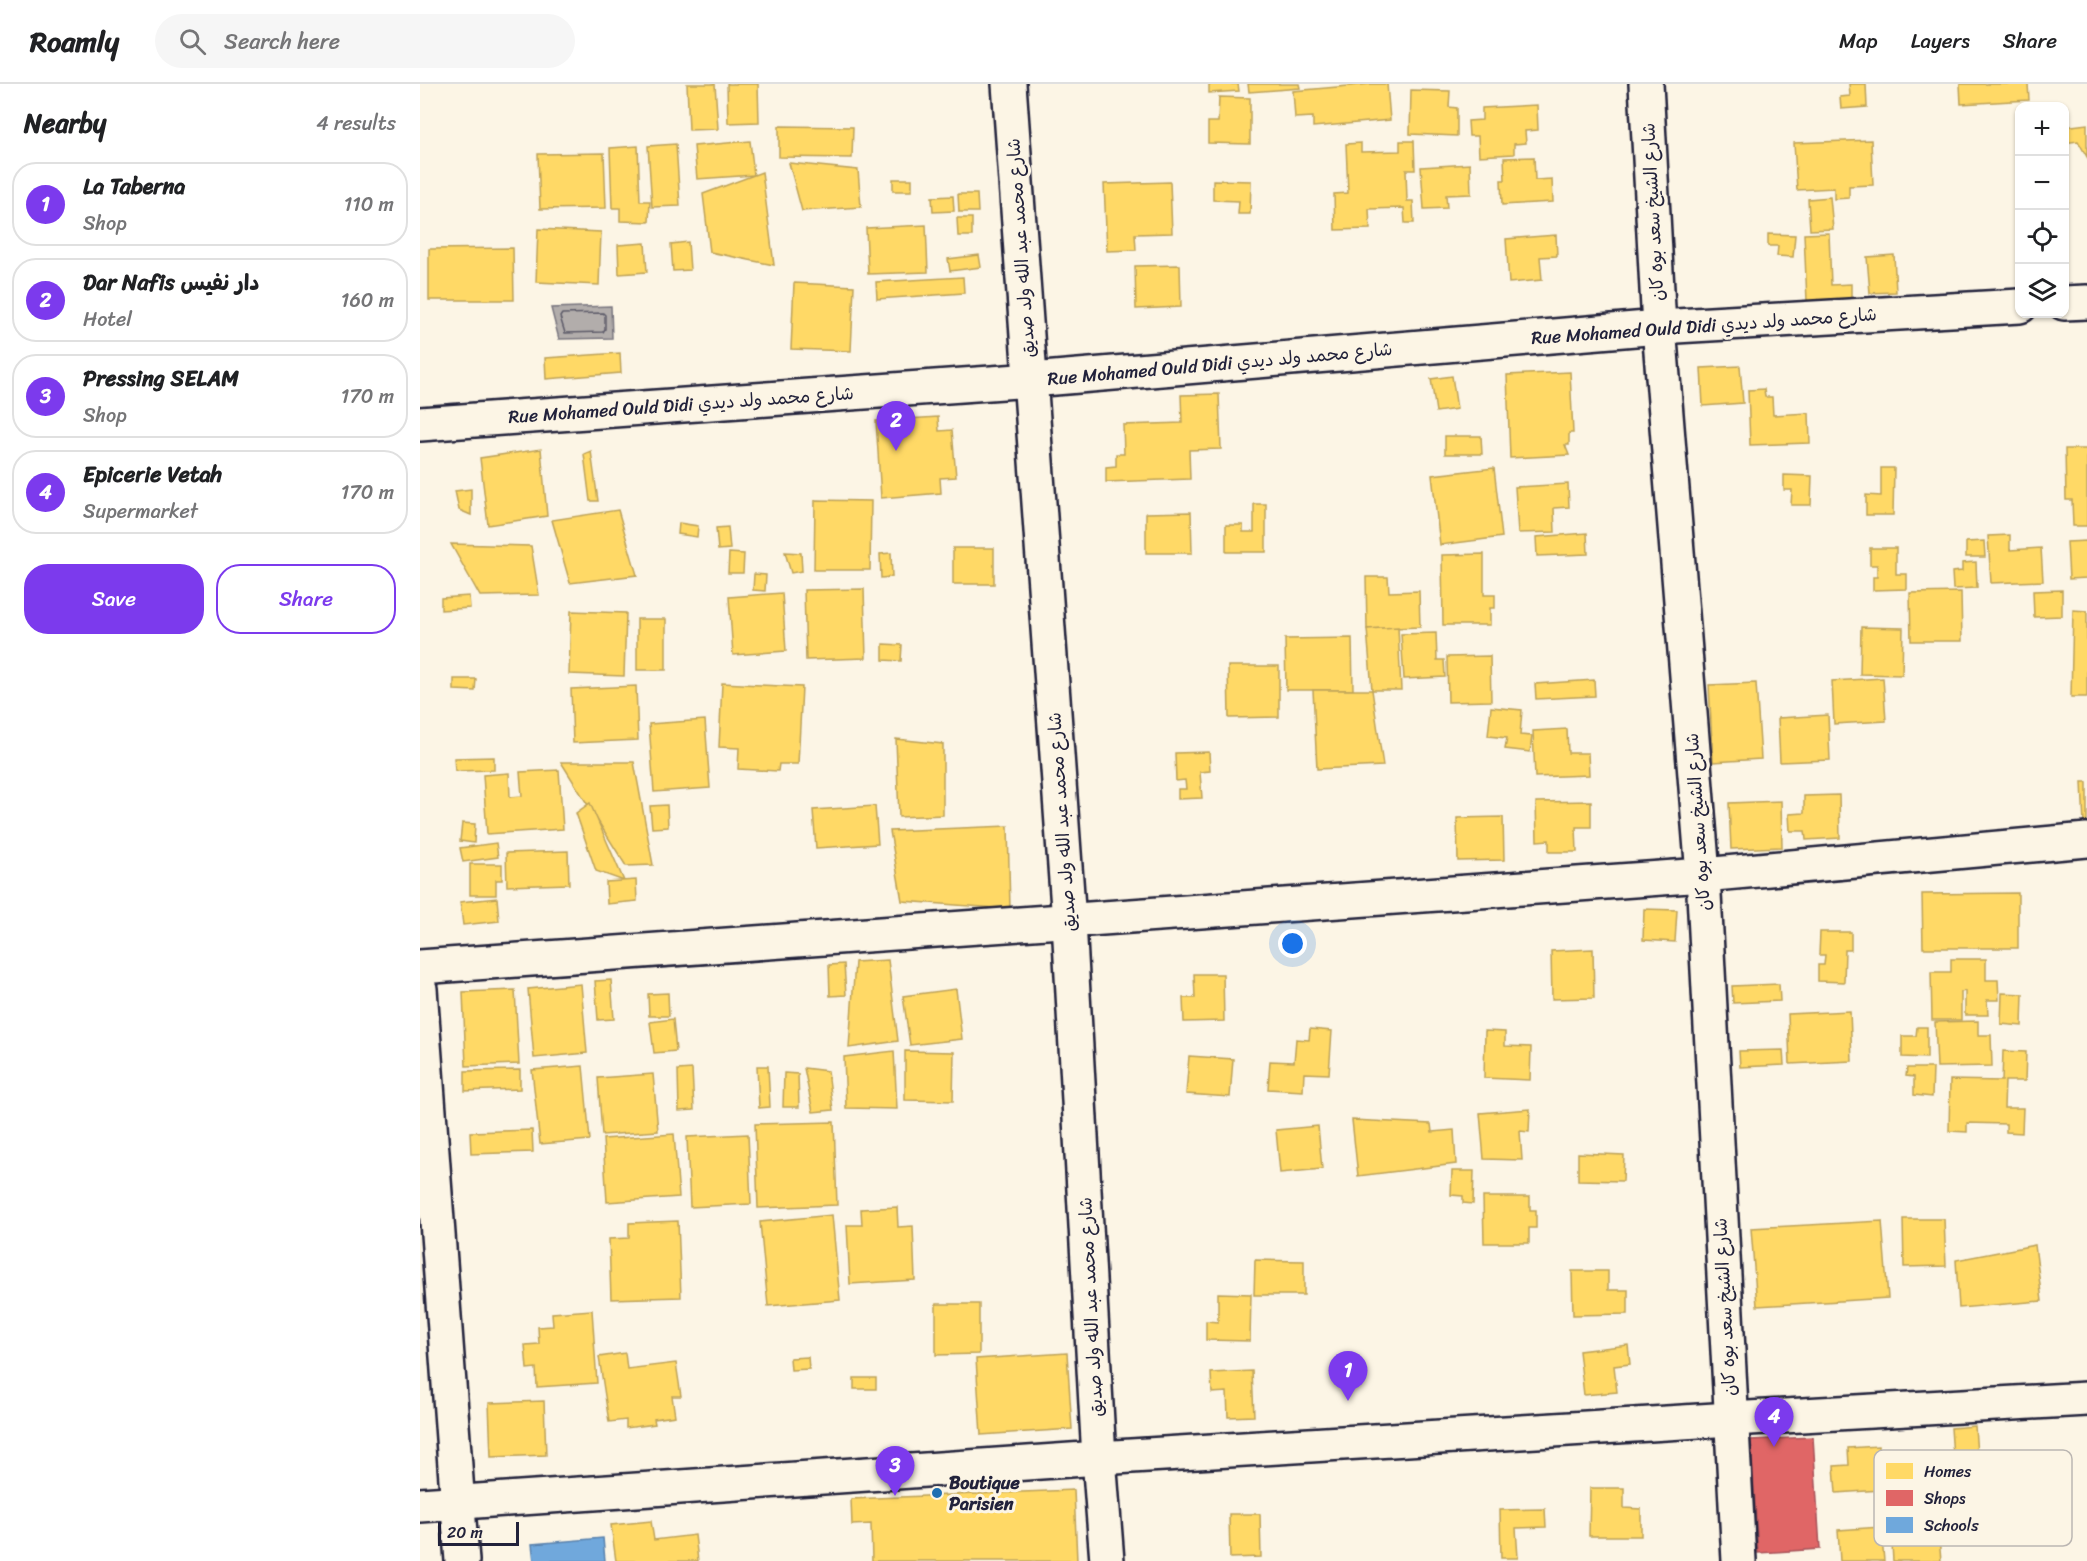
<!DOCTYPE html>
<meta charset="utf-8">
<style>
:root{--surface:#fff;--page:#f6f6f6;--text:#202124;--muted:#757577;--line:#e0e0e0;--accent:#7c3aed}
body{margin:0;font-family:Sriracha,"Playpen Sans Arabic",sans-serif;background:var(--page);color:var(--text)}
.controls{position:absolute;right:18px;top:18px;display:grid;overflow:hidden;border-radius:12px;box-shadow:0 2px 4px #0004}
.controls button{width:54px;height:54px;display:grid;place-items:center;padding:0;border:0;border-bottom:2px solid var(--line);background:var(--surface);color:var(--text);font:30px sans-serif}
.scale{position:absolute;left:18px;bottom:15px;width:81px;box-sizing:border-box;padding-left:6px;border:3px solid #22223b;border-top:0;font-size:16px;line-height:21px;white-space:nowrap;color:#22223b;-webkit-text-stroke:4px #fcf5e5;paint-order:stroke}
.you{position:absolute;left:873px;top:860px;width:21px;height:21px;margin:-15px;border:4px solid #fff;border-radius:50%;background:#1a73e8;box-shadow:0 0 0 9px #1a73e833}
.badge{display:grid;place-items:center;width:39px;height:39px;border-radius:50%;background:var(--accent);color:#fff;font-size:20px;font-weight:700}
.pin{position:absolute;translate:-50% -50px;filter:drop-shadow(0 2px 3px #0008)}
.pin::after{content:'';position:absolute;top:32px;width:21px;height:18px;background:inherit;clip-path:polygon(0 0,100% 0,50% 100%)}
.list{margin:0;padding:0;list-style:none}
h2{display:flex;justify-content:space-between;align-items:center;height:78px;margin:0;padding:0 24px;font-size:26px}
h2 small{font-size:20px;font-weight:400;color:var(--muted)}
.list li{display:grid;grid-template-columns:39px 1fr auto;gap:18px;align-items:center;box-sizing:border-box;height:84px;margin:0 12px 12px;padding:0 12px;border:2px solid var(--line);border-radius:24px}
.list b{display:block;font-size:22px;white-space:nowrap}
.list p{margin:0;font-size:20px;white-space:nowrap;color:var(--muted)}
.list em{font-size:20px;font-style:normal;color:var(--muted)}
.actions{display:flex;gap:12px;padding:18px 24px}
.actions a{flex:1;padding:14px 0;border:2px solid var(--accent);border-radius:24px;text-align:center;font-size:21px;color:var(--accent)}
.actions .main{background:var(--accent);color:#fff}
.icon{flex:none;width:33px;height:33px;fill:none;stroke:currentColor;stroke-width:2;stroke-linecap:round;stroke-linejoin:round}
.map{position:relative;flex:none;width:1667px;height:1477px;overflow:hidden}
header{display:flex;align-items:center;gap:36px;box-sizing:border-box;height:84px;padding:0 30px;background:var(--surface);border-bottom:2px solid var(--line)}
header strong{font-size:28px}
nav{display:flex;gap:33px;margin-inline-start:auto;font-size:21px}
.search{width:420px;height:54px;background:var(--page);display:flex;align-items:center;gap:15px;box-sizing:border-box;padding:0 21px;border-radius:33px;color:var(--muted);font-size:22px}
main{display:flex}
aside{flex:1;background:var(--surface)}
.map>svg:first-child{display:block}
</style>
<header>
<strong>Roamly</strong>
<div class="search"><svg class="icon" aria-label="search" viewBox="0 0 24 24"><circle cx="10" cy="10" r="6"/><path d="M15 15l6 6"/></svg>Search here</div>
<nav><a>Map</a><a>Layers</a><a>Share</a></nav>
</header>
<main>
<aside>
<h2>Nearby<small>4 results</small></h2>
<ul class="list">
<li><span class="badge">1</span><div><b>La Taberna</b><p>Shop</p></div><em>110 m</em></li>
<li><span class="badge">2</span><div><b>Dar Nafis دار نفيس</b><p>Hotel</p></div><em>160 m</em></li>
<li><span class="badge">3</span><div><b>Pressing SELAM</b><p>Shop</p></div><em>170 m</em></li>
<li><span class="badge">4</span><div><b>Epicerie Vetah</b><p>Supermarket</p></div><em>170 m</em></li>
</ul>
<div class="actions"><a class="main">Save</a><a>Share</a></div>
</aside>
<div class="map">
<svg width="1667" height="1477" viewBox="0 0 1667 1477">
<rect width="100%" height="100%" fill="#fcf5e5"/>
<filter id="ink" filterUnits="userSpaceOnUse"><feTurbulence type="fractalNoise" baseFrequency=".0167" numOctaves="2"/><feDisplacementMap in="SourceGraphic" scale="12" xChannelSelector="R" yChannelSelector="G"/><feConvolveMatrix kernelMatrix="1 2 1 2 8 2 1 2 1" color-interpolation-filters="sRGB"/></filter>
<g filter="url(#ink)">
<!-- water -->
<polygon fill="#b2adab" stroke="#78757e" stroke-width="1.5" points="191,222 192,254 139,255 131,224"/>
<!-- homes -->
<g fill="#ffd966" stroke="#bda259" stroke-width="1.5">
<polygon points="267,0 295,0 298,45 269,46"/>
<polygon points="307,0 338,0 339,38 308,39"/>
<polygon points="789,0 818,0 819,7 789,9"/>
<polygon points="828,0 879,0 880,4 829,8"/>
<polygon points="951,0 967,0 970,36 893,43 893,33 875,34 873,7"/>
<polygon points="1429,0 1446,0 1447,23 1421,25 1420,13 1430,12"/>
<polygon points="1540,0 1608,0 1609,16 1541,20"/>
<polygon points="991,6 1030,7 1029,23 1037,24 1037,52 990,50"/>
<polygon points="799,13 830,14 830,60 788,59 788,38 798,38"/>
<polygon points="1117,21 1118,46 1105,47 1106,59 1094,60 1094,70 1059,72 1058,52 1049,52 1048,37 1062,36 1062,24"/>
<polygon points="1667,40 1667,73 1658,57 1644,59 1644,43"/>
<polygon points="359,42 433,43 432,74 359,73"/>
<polygon points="1451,56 1453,101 1429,102 1429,114 1414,115 1414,104 1377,106 1374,59"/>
<polygon points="330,57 334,91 277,95 274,62"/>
<polygon points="980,57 994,57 995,86 986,86 987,117 993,117 994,139 985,139 984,124 949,125 950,145 915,146 914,110 928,109 926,60 941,59 941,68 980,67"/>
<polygon points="256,60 260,122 232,123 228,62"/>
<polygon points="218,62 220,117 230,117 229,138 200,137 200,124 192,124 190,64"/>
<polygon points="184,69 186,124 120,125 118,70"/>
<polygon points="1114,73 1115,96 1132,95 1133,118 1082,121 1081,96 1085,96 1084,74"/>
<polygon points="369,79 438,86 441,123 382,127"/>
<polygon points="1050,80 1051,110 1026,111 1027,124 1004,125 1001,83"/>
<polygon points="342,88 354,181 290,168 283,110"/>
<rect x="473" y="95" width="19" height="12"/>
<polygon points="793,96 831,97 830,130 818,130 819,117 793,116"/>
<polygon points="750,98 752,149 715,150 716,166 687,167 684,100"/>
<polygon points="538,110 557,110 558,128 539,128"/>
<polygon points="533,112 534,127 513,128 512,113"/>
<polygon points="1410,113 1413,145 1390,146 1388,115"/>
<polygon points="537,134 552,134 552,152 538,152"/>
<polygon points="506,141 508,188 448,190 446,144"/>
<polygon points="118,145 181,148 179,201 116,198"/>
<polygon points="1409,149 1411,201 1431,200 1431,215 1387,217 1384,150"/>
<polygon points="1348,150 1375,151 1373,173 1357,172 1358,162 1348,162"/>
<polygon points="1136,151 1137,172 1120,173 1122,196 1089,199 1086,155"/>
<polygon points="268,158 270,186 253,187 251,160"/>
<polygon points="225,159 227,188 199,190 198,161"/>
<polygon points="93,164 94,216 9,216 9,165"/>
<polygon points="559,171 561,183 530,187 528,175"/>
<polygon points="1474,171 1476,208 1450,209 1447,173"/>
<polygon points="760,181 761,223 716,225 715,182"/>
<polygon points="543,193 544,209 457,215 456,198"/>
<polygon points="374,199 434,202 431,267 371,265"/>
<polygon points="200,269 201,289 126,295 125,274"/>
<polygon points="1320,282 1323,319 1283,322 1281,284"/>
<polygon points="1150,288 1153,349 1149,349 1149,361 1145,361 1149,371 1090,374 1087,291"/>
<polygon points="1032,292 1037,325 1016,328 1011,295"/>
<polygon points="1344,305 1345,313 1352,313 1353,331 1389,329 1390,359 1330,361 1328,306"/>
<polygon points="799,310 801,365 769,366 770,395 686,398 686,383 696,382 696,370 704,370 703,341 762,339 761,311"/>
<polygon points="518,333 519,347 532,346 536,393 520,394 521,409 461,414 456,337"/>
<polygon points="1025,352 1061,352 1062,370 1025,370"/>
<polygon points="121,365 127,432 68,441 60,374"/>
<polygon points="1645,365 1667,365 1667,442 1653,442 1652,416 1646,416"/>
<polygon points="171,367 178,417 170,417 164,370"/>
<polygon points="1074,384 1082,453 1020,461 1012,391"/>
<polygon points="1461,384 1474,384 1473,431 1446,431 1446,411 1461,412"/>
<polygon points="1364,391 1392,392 1391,421 1371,421 1372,406 1364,406"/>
<polygon points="1148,400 1149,423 1134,424 1135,448 1098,449 1095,403"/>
<polygon points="51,405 51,431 39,426 35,407"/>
<polygon points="395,416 451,417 450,486 394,486"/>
<polygon points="834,420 846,420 846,468 806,468 806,441 823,441 823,448 834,448"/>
<polygon points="198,426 217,491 150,499 132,436"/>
<polygon points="771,428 772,469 726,469 726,429"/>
<polygon points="259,439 278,442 277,453 258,450"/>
<polygon points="308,443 310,465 298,466 296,444"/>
<polygon points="1167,449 1168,470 1117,472 1116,453"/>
<polygon points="1590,451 1590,466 1621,464 1623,497 1571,499 1568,452"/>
<polygon points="1564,457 1565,473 1546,473 1546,458"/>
<polygon points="1667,457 1667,494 1649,495 1647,458"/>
<polygon points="31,460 111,462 119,511 60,512"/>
<rect x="533" y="464" width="41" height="36"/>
<polygon points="1450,464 1476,464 1476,490 1487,490 1487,505 1453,506 1453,493 1457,493 1457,481 1450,481"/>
<polygon points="365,468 381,469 382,487 371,489"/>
<polygon points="309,469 324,470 323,489 308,489"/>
<polygon points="471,469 472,493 461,494 460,470"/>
<polygon points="1064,470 1064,511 1075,511 1075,524 1070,524 1070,541 1023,541 1022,471"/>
<polygon points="1556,478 1557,504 1533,505 1532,488 1542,487 1542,479"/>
<polygon points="334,490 346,491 345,507 333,506"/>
<polygon points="946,493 968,493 969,508 999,507 1000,543 947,545"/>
<polygon points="444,505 446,574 386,576 384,506"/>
<polygon points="1642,506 1642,532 1614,533 1613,507"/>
<polygon points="1541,508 1542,557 1491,557 1490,509"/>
<polygon points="362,509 366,567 313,571 309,513"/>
<polygon points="49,512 50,524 21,526 21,514"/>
<polygon points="1653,526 1667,527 1667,613 1651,613"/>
<polygon points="151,527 206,529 204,592 149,590"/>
<rect x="217" y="535" width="29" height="51"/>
<polygon points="978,543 981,606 952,606 947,545"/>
<polygon points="1441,543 1483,544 1482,591 1440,590"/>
<polygon points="1016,549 1017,576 1024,576 1025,593 984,595 981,550"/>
<polygon points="932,554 933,606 866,606 865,555"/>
<polygon points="463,560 482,561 481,577 463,576"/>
<polygon points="1070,572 1071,617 1028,618 1027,573"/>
<polygon points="808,582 859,582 859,633 809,634"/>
<polygon points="1463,594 1466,637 1414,640 1412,597"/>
<polygon points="34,595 56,595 55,607 34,606"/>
<polygon points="1174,596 1175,612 1116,615 1115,600"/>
<polygon points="302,599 382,603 378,680 359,680 358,687 318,685 319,664 299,663"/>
<polygon points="1336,599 1341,675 1293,678 1289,601"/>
<polygon points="216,602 218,656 153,659 151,605"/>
<polygon points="893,606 952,606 963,682 897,685"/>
<polygon points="1071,623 1102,626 1100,651 1112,652 1110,668 1085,665 1087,654 1068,652"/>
<polygon points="1408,631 1410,676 1360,678 1358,634"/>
<polygon points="285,636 290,704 234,708 229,640"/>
<polygon points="1147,645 1148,669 1168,669 1169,691 1115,693 1113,647"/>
<polygon points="476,655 523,660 523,731 479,733"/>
<polygon points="789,668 790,687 780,688 782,714 758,715 758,705 766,705 765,696 756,697 755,669"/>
<polygon points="74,673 74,686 35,687 34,674"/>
<polygon points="141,678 214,678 233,781 206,782"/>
<polygon points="139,686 143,745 67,750 63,691 89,689 90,713 102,712 100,688"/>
<polygon points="1662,698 1667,698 1667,741 1664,741"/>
<polygon points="1419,711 1420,754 1386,756 1385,747 1370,747 1369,730 1384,729 1384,712"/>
<polygon points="1171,717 1171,743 1156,743 1157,768 1129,768 1129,756 1117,757 1116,718"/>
<polygon points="1361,717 1362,763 1311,765 1309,719"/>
<polygon points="170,719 204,797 176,787 156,729"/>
<polygon points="247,721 248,743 232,744 230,722"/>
<polygon points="455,722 458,760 396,764 393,726"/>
<polygon points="1083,733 1084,776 1038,777 1037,734"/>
<polygon points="42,739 55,740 54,759 40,757"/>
<polygon points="588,742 590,825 482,817 470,747"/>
<polygon points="76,759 78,773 43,778 40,764"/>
<polygon points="148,767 149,800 87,802 86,769"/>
<polygon points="50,780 82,780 82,796 76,796 76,811 50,811"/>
<polygon points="216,796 217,817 187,820 186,798"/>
<polygon points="1598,809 1598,864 1503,864 1502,810"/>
<polygon points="77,814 79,837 43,841 40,818"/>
<polygon points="1224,825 1257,826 1255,858 1223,856"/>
<polygon points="1400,848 1431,848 1431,866 1425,866 1424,898 1398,897 1398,881 1404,881 1405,871 1399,871"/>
<polygon points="1173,865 1174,914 1132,915 1131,867"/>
<polygon points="1531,875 1566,875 1566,896 1578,896 1579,916 1567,916 1568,931 1545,931 1545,907 1541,908 1541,936 1512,936 1511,888 1531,888"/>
<polygon points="468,876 478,957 429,964 435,878"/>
<polygon points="424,880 426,911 410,912 409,881"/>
<polygon points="774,890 803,890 804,937 764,938 763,914 775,914"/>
<polygon points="191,896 194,935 178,936 175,897"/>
<polygon points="161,900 167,969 114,974 108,905"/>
<polygon points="1359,900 1360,917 1313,919 1312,902"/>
<polygon points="536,905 542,955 490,961 483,912"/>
<polygon points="95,906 99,980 46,982 43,908"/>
<polygon points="248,909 249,932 229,932 228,910"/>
<polygon points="1582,909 1603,910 1602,942 1581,940"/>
<polygon points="1430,927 1432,977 1370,980 1368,930"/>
<polygon points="253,935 256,967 234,969 230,938"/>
<polygon points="1558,937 1558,951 1571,951 1572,982 1517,983 1515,938"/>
<polygon points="1497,943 1507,943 1507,974 1482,973 1482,952 1496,952"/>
<polygon points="890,945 912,947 909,990 884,989 883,1007 848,1005 850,977 874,978 876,955 889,956"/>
<polygon points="1065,947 1085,948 1085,962 1111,963 1110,996 1064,994"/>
<polygon points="1363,966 1364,981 1320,983 1319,967"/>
<polygon points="474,967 477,1025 426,1024 424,973"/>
<polygon points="485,967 534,968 533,1017 485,1016"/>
<polygon points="1583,967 1606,968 1605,997 1585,997 1584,1024 1603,1024 1602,1049 1586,1048 1586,1040 1547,1039 1547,1048 1529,1047 1530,996 1582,997"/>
<polygon points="769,972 813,975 810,1013 766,1010"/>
<polygon points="163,982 170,1056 120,1060 112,986"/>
<polygon points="337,982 348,982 350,1023 339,1024"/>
<polygon points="384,984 408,987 413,1026 393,1028"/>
<polygon points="1487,984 1513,984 1512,1013 1494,1011 1494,993 1486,992"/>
<polygon points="272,985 274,1026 259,1027 258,986"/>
<polygon points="100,986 100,1005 45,1007 45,987"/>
<polygon points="364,989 378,990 379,1023 363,1023"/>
<polygon points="233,990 238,1047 182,1051 178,994"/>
<polygon points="1110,1025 1109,1048 1100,1047 1102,1076 1064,1075 1060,1029"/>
<polygon points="932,1036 1011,1040 1012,1048 1034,1046 1036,1080 938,1092"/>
<polygon points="414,1038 417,1121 338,1124 335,1040"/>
<polygon points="898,1042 902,1085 860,1089 856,1046"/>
<polygon points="112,1046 113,1068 51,1070 50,1048"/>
<polygon points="254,1050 259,1113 187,1118 183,1055"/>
<polygon points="328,1050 331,1120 270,1123 267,1053"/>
<polygon points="1158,1069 1204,1071 1203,1097 1158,1096"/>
<polygon points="1032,1087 1054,1087 1053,1120 1043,1119 1043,1112 1031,1111"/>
<polygon points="1063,1113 1110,1113 1110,1126 1116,1126 1116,1144 1109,1144 1109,1159 1064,1159"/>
<polygon points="477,1123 478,1143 493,1142 495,1196 430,1200 427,1141 442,1141 441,1125"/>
<polygon points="412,1131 420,1216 348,1222 340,1138"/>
<polygon points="1483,1135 1524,1135 1526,1182 1484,1183"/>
<polygon points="258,1137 261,1213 191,1215 189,1155 209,1154 209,1139"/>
<polygon points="1462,1137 1468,1214 1337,1222 1331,1144"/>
<polygon points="1615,1161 1622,1217 1539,1224 1536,1176"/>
<polygon points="835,1176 884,1177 884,1211 834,1211"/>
<polygon points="1152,1187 1188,1187 1188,1206 1208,1206 1208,1230 1153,1231"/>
<polygon points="798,1209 831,1210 830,1257 786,1256 786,1237 798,1238"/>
<polygon points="516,1220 559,1220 559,1270 516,1271"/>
<polygon points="172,1226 177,1299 117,1303 116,1284 107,1285 105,1261 119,1260 118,1243 133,1242 132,1229"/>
<polygon points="1208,1261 1210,1280 1194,1282 1197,1308 1164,1311 1159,1267"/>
<polygon points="205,1269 207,1285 256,1279 261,1312 252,1312 255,1332 234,1335 235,1340 206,1344 206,1336 189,1338 179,1273"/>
<polygon points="647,1269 652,1345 561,1351 556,1275"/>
<polygon points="388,1273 389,1285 371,1286 370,1274"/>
<polygon points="832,1287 834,1332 808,1333 807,1308 792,1309 791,1289"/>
<rect x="434" y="1294" width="22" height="11"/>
<polygon points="124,1317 126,1371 71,1373 69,1319"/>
<polygon points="1555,1342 1558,1386 1534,1387 1531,1344"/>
<polygon points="1458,1362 1461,1406 1416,1409 1414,1382 1429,1381 1428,1364"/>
<polygon points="1170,1404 1204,1404 1204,1424 1221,1425 1221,1452 1169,1452"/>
<polygon points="654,1406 657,1477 452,1477 451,1440 432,1441 431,1415"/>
<polygon points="1125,1425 1126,1443 1096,1444 1098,1474 1081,1474 1080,1426"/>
<polygon points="809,1430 840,1430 841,1473 810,1474"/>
<polygon points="231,1437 234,1456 275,1451 278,1477 196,1477 191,1441"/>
<polygon points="1461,1443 1464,1477 1420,1477 1418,1446"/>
<polygon points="1506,1446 1506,1454 1519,1454 1521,1477 1473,1477 1472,1460 1492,1458 1492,1447"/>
</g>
<!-- shops -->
<polygon fill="#e06666" stroke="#a75259" stroke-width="1.5" points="1393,1353 1400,1465 1338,1469 1331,1356"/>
<!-- schools -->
<polygon fill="#6fa8dc" stroke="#5880ac" stroke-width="1.5" points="183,1454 185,1477 114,1477 112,1460"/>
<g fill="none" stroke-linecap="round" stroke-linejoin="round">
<!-- shore -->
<polygon stroke="#5c5a68" stroke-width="1.5" points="183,229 185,231 185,245 183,248 145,249 140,233 142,230"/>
<defs>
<g id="minor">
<polyline points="589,0 649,838 679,1374 687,1477"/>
<polyline points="1226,0 1239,243 1283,791 1319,1477"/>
<polyline points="1644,219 1667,218"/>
<polyline points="0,340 611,296 1239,243 1600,222"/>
<polyline points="0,883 1283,791 1667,756"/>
<polyline points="0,905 42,1477"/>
<polyline points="0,1421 679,1374 1311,1335 1667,1315"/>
</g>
</defs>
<!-- minor casing -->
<use href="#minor" stroke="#22223b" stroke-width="38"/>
<!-- minor -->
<use href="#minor" stroke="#fcf5e5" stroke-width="33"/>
</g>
</g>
<!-- markers -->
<circle fill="#1f6fb2" stroke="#fcf5e5" stroke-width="2" cx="517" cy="1409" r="6"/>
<g text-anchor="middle" stroke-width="6" stroke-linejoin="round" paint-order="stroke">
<!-- street labels -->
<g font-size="18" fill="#22223b" stroke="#fcf5e5">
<text transform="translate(1233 128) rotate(-93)" y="6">شارع الشيخ سعد بوه كان</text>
<text transform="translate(601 164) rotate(-94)" y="6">شارع محمد عبد الله ولد صديق</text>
<text transform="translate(1284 242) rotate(-4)" y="6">Rue Mohamed Ould Didi شارع محمد ولد ديدي</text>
<text transform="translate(800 280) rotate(-5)" y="6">Rue Mohamed Ould Didi شارع محمد ولد ديدي</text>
<text transform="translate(261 321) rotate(-4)" y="6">Rue Mohamed Ould Didi شارع محمد ولد ديدي</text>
<text transform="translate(642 738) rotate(-94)" y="6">شارع محمد عبد الله ولد صديق</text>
<text transform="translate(1278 738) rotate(-94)" y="6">شارع الشيخ سعد بوه كان</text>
<text transform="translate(671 1223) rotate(-93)" y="6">شارع محمد عبد الله ولد صديق</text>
<text transform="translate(1305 1223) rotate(-93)" y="6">شارع الشيخ سعد بوه كان</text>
</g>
<!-- poi labels -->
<g font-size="18" font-weight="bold" fill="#22223b" stroke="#fcf5e5" text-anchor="start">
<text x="529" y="1405">Boutique<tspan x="529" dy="21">Parisien</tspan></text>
</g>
</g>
<!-- legend -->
<rect x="1454" y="1366" width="198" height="96" rx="9" fill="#fcf5e5" stroke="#bbb6b2" stroke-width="1.5"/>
<rect x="1466" y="1379" width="27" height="16" fill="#ffd966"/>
<rect x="1466" y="1406" width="27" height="16" fill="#e06666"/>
<rect x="1466" y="1433" width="27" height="16" fill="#6fa8dc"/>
<g font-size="16" fill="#22223b">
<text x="1504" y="1393">Homes</text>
<text x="1504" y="1420">Shops</text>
<text x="1504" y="1447">Schools</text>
</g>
</svg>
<div class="controls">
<button>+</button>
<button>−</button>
<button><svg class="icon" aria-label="locate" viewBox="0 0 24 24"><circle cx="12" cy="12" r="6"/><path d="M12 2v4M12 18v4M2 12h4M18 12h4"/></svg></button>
<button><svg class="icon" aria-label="layers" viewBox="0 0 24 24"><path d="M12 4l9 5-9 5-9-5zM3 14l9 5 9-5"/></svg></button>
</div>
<div class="scale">20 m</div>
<div class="you"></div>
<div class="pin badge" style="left:928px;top:1317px">1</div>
<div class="pin badge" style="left:476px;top:367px">2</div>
<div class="pin badge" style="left:475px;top:1412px">3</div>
<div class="pin badge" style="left:1354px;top:1363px">4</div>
</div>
</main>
